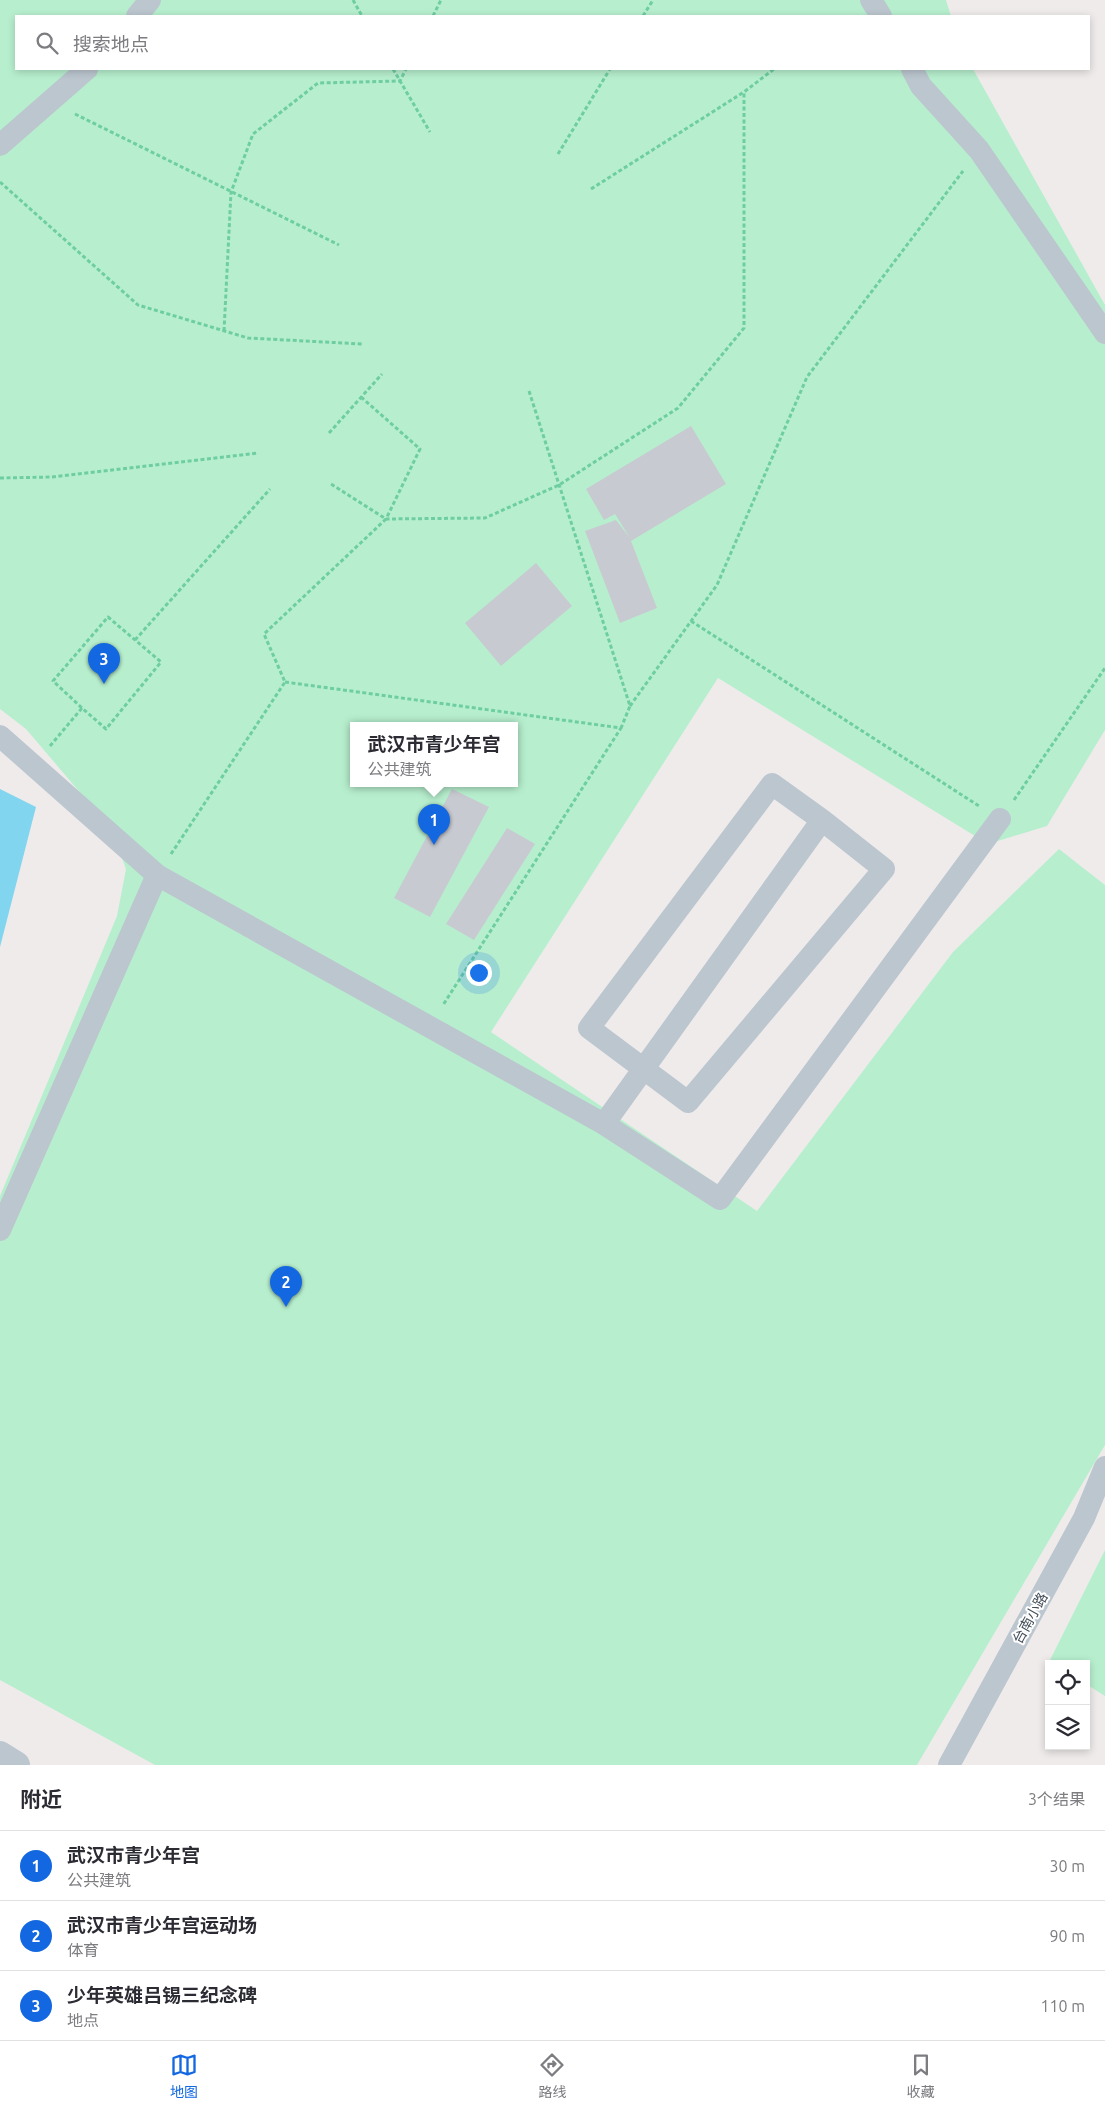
<!DOCTYPE html>
<html lang="zh">
<meta charset="utf-8">
<style>
:root{--surface:#fff;--page:#f7f7f7;--text:#2b2b33;--muted:#7c7c81;--line:#e1e1e2;--accent:#1368e1}
body{margin:0;font-family:Ubuntu,"Noto Sans SC",sans-serif;background:var(--page);color:var(--text)}
.controls{position:absolute;right:15px;bottom:15px;display:grid;overflow:hidden;border-radius:0px;box-shadow:0 2px 8px #0003}
.controls button{width:45px;height:45px;display:grid;place-items:center;padding:0;border:0;border-bottom:1px solid var(--line);background:var(--surface);color:var(--text);font:25px sans-serif}
.you{position:absolute;left:478px;top:972px;width:18px;height:18px;margin:-12px;border:4px solid #fff;border-radius:50%;background:#1a73e8;box-shadow:0 0 0 8px #1a73e833}
.badge{display:grid;place-items:center;width:32px;height:32px;border-radius:50%;background:var(--accent);color:#fff;font-size:16px;font-weight:700}
.pin{position:absolute;translate:-50% -41px;filter:drop-shadow(0 1px 2px #0008)}
.pin::after{content:'';position:absolute;top:26px;width:18px;height:15px;background:inherit;clip-path:polygon(0 0,100% 0,50% 100%)}
.popup{position:absolute;left:350px;top:722px;width:168px;height:65px;box-sizing:border-box;display:grid;place-content:center;border-radius:0px;background:var(--surface);filter:drop-shadow(0 1px 4px #0005);font-size:16px;white-space:nowrap;color:var(--muted)}
.popup b{font-size:19px;color:var(--text)}
.popup::after{content:'';position:absolute;left:50%;top:100%;margin-left:-10px;border:10px solid transparent;border-top-color:var(--surface)}
.list{margin:0;padding:0;list-style:none}
h2{display:flex;justify-content:space-between;align-items:center;height:65px;margin:0;padding:0 20px;font-size:21px}
h2 small{font-size:16px;font-weight:400;color:var(--muted)}
.list li{display:grid;grid-template-columns:32px 1fr auto;gap:15px;align-items:center;box-sizing:border-box;height:70px;padding:0 20px;border-top:1px solid var(--line)}
.list b{display:block;font-size:19px;white-space:nowrap}
.list p{margin:0;font-size:16px;white-space:nowrap;color:var(--muted)}
.list em{font-size:16px;font-style:normal;color:var(--muted)}
.icon{flex:none;width:28px;height:28px;fill:none;stroke:currentColor;stroke-width:2;stroke-linecap:round;stroke-linejoin:round}
.map{position:relative;flex:none;width:1105px;height:1765px;overflow:hidden}
.search{position:absolute;background:var(--surface);box-shadow:0 2px 8px #0003;left:15px;right:15px;top:15px;height:55px;display:flex;align-items:center;gap:12px;box-sizing:border-box;padding:0 18px;border-radius:0px;color:var(--muted);font-size:19px}
.sheet{height:275px;background:var(--surface)}
nav{display:flex;justify-content:space-around;align-items:center;box-sizing:border-box;height:70px;border-top:1px solid var(--line);background:var(--surface);font-size:14px;color:var(--muted)}
nav a{display:grid;justify-items:center;gap:2px}
nav .on{color:var(--accent)}
.map>svg:first-child{display:block}
</style>
<div class="map">
<svg width="1105" height="1765" viewBox="0 0 1105 1765">
<rect width="100%" height="100%" fill="#efebeb"/>
<!-- green -->
<g fill="#b7efce" fill-rule="evenodd">
<path d="M 0,0 L 946,0 L 951,16 L 16,16 L 16,69 L 973,69 L 1105,305 L 1105,730 L 1047,826 L 988,844 L 718,678 L 491,1032 L 757,1211 L 953,952 L 1059,849 L 1105,885 L 1105,1445 L 917,1765 L 155,1765 L 0,1680 L 0,1196 L 117,916 L 126,869 L 111,829 L 26,729 L 0,709 ZM 354,726 L 514,726 L 514,784 L 354,784 Z"/>
<polygon points="1105,1550 1105,1696 1086,1684 1086,1664 1056,1664 1050,1660"/>
</g>
<!-- water -->
<polygon fill="#82d5ee" points="0,789 36,807 0,947"/>
<!-- building -->
<g fill="#c8cad1">
<polygon points="691,426 726,484 631,541 657,608 620,623 585,531 616,520 630,538 615,514 604,520 586,489"/>
<polygon points="536,563 572,606 501,666 465,623"/>
<polygon points="452,789 489,807 430,917 394,898"/>
<polygon points="507,828 535,844 474,940 446,924"/>
</g>
<g fill="none" stroke-linecap="round" stroke-linejoin="round">
<!-- path -->
<g stroke="#6ecea1" stroke-width="3" stroke-dasharray="4 2.5" stroke-linecap="butt">
<polyline points="353,0 362,16"/>
<polyline points="433,16 441,0"/>
<polyline points="643,16 653,0"/>
<polyline points="393,69 430,132"/>
<polyline points="75,114 339,245"/>
<polyline points="558,154 610,69"/>
<polyline points="0,182 138,305 248,338 362,344"/>
<polyline points="591,189 744,92 774,69"/>
<polyline points="224,331 231,192 253,134 318,83 400,81 406,69"/>
<polyline points="529,391 630,706 621,728"/>
<polyline points="361,397 420,449 386,519 485,518 559,485 678,408 744,328 744,92"/>
<polyline points="329,433 382,374"/>
<polyline points="0,478 52,477 258,453"/>
<polyline points="691,621 979,806"/>
<polyline points="135,640 270,489"/>
<polyline points="285,682 621,728 443,1005"/>
<polyline points="630,706 717,585 807,377 963,171"/>
<polyline points="50,746 82,708 106,729 161,662 108,617 53,681 82,708"/>
<polyline points="1014,800 1105,668"/>
<polyline points="171,854 285,682 264,634 386,519 331,484"/>
</g>
<!-- minor -->
<g stroke="#bcc6cf" stroke-width="22">
<polyline points="871,0 881,16"/>
<polyline points="137,16 150,0"/>
<polyline points="912,69 921,86 979,150 1105,333"/>
<polyline points="0,145 87,69"/>
<polyline points="0,736 157,875 0,1230"/>
<polyline points="157,875 604,1124 822,820 772,784 589,1028 688,1102 884,869 822,820"/>
<polyline points="604,1124 720,1199 1000,819"/>
<polyline points="949,1765 1084,1518 1105,1467"/>
</g>
<!-- tertiary -->
<polyline stroke="#bcc6cf" stroke-width="28" points="0,1755 16,1765"/>
</g>
<g text-anchor="middle" stroke-width="4" stroke-linejoin="round" paint-order="stroke">
<!-- street labels -->
<g font-size="14" fill="#444f59" stroke="#fff">
<text transform="translate(1030 1618) rotate(-61)" y="5">台南小路</text>
</g>
</g>
</svg>
<div class="controls">
<button><svg class="icon" aria-label="locate" viewBox="0 0 24 24"><circle cx="12" cy="12" r="6"/><path d="M12 2v4M12 18v4M2 12h4M18 12h4"/></svg></button>
<button><svg class="icon" aria-label="layers" viewBox="0 0 24 24"><path d="M12 4l9 5-9 5-9-5zM3 14l9 5 9-5"/></svg></button>
</div>
<div class="you"></div>
<div class="pin badge" style="left:434px;top:845px">1</div>
<div class="popup"><b>武汉市青少年宫</b>公共建筑</div>
<div class="pin badge" style="left:286px;top:1307px">2</div>
<div class="pin badge" style="left:104px;top:684px">3</div>
<div class="search"><svg class="icon" aria-label="search" viewBox="0 0 24 24"><circle cx="10" cy="10" r="6"/><path d="M15 15l6 6"/></svg>搜索地点</div>
</div>
<section class="sheet">
<h2>附近<small>3个结果</small></h2>
<ul class="list">
<li><span class="badge">1</span><div><b>武汉市青少年宫</b><p>公共建筑</p></div><em>30 m</em></li>
<li><span class="badge">2</span><div><b>武汉市青少年宫运动场</b><p>体育</p></div><em>90 m</em></li>
<li><span class="badge">3</span><div><b>少年英雄吕锡三纪念碑</b><p>地点</p></div><em>110 m</em></li>
</ul>
</section>
<nav>
<a class="on"><svg class="icon" aria-label="map" viewBox="0 0 24 24"><path d="M3 6l6-2 6 2 6-2v14l-6 2-6-2-6 2zM9 4v14M15 6v14"/></svg>地图</a>
<a><svg class="icon" aria-label="directions" viewBox="0 0 24 24"><path d="M12 3l9 9-9 9-9-9zM9 14v-3h6M13 9l2 2-2 2"/></svg>路线</a>
<a><svg class="icon" aria-label="saved" viewBox="0 0 24 24"><path d="M7 4h10v16l-5-4-5 4z"/></svg>收藏</a>
</nav>
